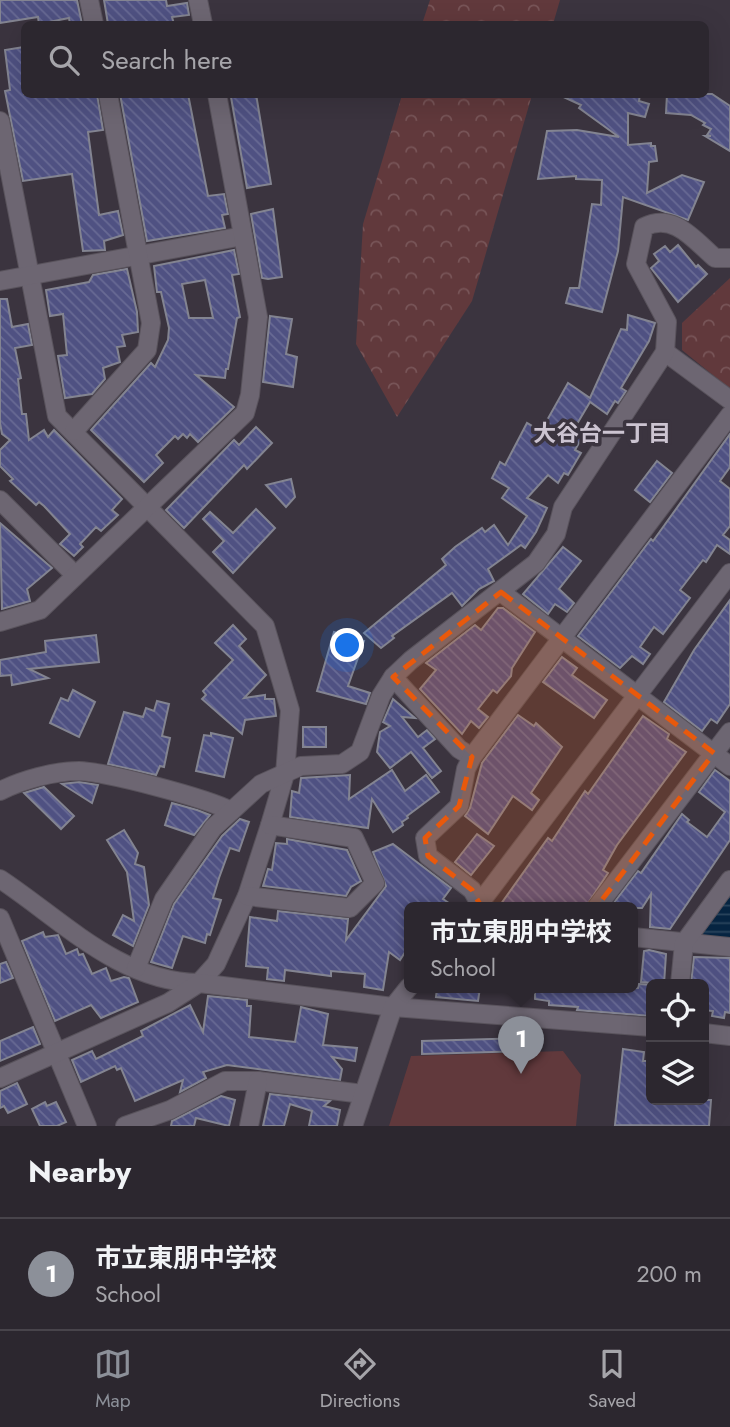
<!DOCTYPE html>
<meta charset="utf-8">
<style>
:root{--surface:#2c272f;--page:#342f37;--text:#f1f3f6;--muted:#a6a5aa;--line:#48444b;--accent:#8c9099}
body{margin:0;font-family:Jost,"Noto Sans JP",sans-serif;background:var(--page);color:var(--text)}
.controls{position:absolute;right:21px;bottom:21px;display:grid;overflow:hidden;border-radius:10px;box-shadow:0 7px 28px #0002}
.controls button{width:63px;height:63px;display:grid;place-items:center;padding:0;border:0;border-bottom:2px solid var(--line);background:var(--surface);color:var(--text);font:35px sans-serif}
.you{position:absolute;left:348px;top:646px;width:24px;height:24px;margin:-18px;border:5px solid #fff;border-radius:50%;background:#1a73e8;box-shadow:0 0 0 10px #1a73e833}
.badge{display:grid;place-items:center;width:46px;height:46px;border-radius:50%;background:var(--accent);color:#fff;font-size:23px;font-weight:700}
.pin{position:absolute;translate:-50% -58px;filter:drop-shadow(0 2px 4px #0008)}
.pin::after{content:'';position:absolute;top:37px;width:24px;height:21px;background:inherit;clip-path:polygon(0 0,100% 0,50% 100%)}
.popup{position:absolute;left:404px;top:902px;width:234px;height:91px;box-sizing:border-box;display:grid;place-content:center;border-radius:10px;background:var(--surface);filter:drop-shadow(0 2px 5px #0005);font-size:23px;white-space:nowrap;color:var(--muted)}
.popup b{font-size:26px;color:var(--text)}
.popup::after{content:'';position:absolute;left:50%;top:100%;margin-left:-14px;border:14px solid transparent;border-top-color:var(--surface)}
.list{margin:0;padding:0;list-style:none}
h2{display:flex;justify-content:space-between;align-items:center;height:91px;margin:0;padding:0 28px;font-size:30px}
h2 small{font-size:23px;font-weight:400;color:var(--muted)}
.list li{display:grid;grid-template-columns:46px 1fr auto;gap:21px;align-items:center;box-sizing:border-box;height:112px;padding:0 28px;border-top:2px solid var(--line)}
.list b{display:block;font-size:26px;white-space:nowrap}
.list p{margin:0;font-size:23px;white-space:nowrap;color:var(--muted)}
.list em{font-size:23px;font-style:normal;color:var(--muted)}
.icon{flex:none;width:38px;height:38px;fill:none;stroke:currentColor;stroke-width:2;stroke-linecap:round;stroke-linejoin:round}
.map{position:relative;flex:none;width:730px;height:1126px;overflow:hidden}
.search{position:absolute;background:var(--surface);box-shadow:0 7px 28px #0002;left:21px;right:21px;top:21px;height:77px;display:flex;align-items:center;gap:18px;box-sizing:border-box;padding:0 24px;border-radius:10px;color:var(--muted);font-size:26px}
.sheet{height:203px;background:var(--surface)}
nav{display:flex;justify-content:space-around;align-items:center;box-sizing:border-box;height:98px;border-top:2px solid var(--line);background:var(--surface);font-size:19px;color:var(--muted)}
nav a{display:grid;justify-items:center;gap:4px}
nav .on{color:var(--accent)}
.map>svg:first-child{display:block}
</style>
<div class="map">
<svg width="730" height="1126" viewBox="0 0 730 1126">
<defs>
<pattern id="forest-crowns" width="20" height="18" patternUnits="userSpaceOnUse" patternTransform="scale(1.75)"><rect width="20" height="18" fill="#61393c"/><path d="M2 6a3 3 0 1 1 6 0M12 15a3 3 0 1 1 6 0" fill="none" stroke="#785558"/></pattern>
<pattern id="water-rules" width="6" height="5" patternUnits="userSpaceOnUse" patternTransform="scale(1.75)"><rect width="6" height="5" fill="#062441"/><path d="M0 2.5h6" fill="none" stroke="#2a445c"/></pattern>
<pattern id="building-back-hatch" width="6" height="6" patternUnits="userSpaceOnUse" patternTransform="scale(1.75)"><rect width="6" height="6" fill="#4f5182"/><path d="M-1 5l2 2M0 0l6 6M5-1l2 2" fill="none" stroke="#686a94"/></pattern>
</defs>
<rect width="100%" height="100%" fill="#3b343f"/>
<!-- green -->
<polygon fill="#61393c" points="563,1051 581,1075 576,1126 389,1126 411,1056"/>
<!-- forest -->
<g fill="url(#forest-crowns)">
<polygon points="430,0 560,0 553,24 422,24"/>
<polygon points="402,95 532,95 472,301 397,417 356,344 363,224"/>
<polygon points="730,278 730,389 682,350 682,323"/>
</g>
<!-- water -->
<polygon fill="url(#water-rules)" points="730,888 730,942 693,939"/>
<!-- building -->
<g fill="url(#building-back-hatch)" stroke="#838491" stroke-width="2" fill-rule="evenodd">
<polygon points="0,0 77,0 82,24 70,24 69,18 39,24 38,17 0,23"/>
<polygon points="104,0 166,0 167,6 187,3 189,15 172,17 174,24 108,24"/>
<polygon points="24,47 24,94 97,94 103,130 88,132 99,215 118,211 123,235 104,241 105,250 83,251 72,174 23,181 5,91 10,90 5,50"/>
<polygon points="120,94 188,94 208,196 224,194 228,214 222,215 225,228 147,241"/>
<polygon points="256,94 271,184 247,188 231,97"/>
<polygon points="557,94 640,94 639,101 649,104 645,117 628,113 628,145 651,143 651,146 655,146 657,161 649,162 647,193 682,175 704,182 688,220 623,197 618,251 602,312 566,303 570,288 579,288 592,204 601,205 602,180 576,179 576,176 538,179 547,131 577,130 619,137 579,108 581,105"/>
<polygon points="667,94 712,94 730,106 730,151 705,136 711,136 707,135 711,129 703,125 705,123 691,115 666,113"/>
<polygon points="273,209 282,277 268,279 262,278 251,214"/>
<polygon points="678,245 696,267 698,265 707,274 678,302 651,268 659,261 654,254 665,246 670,252"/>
<path d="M 234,250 L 239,274 L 232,275 L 240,317 L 237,318 L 228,369 L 226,369 L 225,378 L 196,375 L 234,407 L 198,442 L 190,434 L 187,438 L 183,434 L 178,439 L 175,436 L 156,455 L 163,463 L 144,482 L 91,430 L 151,363 L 155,367 L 168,340 L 169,328 L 161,292 L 157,292 L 154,266 ZM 205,280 L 213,318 L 189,318 L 182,284 Z"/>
<polygon points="127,269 137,312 138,332 122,335 125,346 117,347 120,362 103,368 105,379 92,394 65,398 58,356 67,355 63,314 50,316 46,290 89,282 93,275"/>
<polygon points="0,299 7,299 12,327 28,324 32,345 15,348 21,378 18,379 22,414 26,414 29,440 44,430 48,437 54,430 122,499 112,510 118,515 101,531 96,527 80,544 83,547 74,556 60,544 70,534 44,506 39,502 36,505 10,481 13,479 0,466 0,450 10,440 2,434 0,423"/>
<polygon points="628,315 655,323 649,341 621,388 626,391 618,403 615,401 607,414 590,402 574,429 584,434 575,450 581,453 568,475 564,473 558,483 548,475 527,498 547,508 536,532 525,548 521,545 488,569 494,581 479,589 462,606 452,593 392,636 394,638 381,648 364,633 446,565 442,559 455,547 482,528 485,532 494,525 508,545 527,516 502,498 509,488 492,478 500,462 505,465 527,423 541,431 568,383 590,398 621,329 627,330"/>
<polygon points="270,316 292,319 286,354 297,357 293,387 263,382"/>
<polygon points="256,427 272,443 247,469 244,465 184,528 166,510 234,440 239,445"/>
<polygon points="730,434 730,467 720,481 730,489 730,526 723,535 730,540 730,554 717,545 706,562 703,560 680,590 690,598 663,634 654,627 640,647 650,654 643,664 632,656 620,668 578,636 651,539 653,541"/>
<polygon points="657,461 672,473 650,502 635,490"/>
<polygon points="291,479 295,497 286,507 266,485"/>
<polygon points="256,509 275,528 233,573 213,552 224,541 203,519 210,512 233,533"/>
<polygon points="0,523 52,568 27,589 30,601 2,609"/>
<polygon points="563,547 581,561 559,589 574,603 567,612 555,604 548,614 523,594"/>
<polygon points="730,600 730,704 717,723 711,719 702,731 664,702 694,650"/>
<polygon points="498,608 503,608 535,632 512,668 511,676 497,693 493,690 478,709 488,717 479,728 471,721 462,734 420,689 436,670 426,663 475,625 481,630"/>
<polygon points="233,625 246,639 239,646 266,675 244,698 265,695 265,699 274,699 276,716 245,720 242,734 202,699 206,695 203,691 233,660 215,643"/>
<polygon points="334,632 364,641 348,686 370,693 366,704 317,691"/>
<polygon points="96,635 99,662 29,669 48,678 12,685 11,675 0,676 0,660 46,652 45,641"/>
<polygon points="562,657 577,668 572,675 607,700 594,718 543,682"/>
<polygon points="73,690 95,702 79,737 50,723 61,698 68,701"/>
<polygon points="393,699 415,718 402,717 418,737 427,730 435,739 423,748 441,771 432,778 411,752 390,768 377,752 380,732 390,726 383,722"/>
<polygon points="157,701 169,704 162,736 170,738 164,767 160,766 156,775 108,764 124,712 143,717 146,708 154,711"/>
<polygon points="518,715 534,726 536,723 562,747 531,793 539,800 532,810 513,796 488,834 465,816 470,808 482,763"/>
<polygon points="643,716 669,734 667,739 686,752 617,845 603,870 608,873 585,908 576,903 573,908 498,908 548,838 552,841 585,791 588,794"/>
<rect x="303" y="727" width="23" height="20"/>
<polygon points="211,733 233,738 224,777 196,771 204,735 211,736"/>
<polygon points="392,770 405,791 426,775 439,792 407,816 408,818 402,822 403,825 393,832 372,799 368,828 290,817 292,791 299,793 301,778 350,775 349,799"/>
<polygon points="715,770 730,781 730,840 670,929 650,927 651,894 642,908 610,908 638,871 641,873 682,814 689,820 687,822 707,837 725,812 699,792"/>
<polygon points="79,782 98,785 92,803 62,784"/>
<polygon points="44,787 74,816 61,829 24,793"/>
<polygon points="172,803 197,810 210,815 194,835 165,825"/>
<polygon points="240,819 249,822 239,851 230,848 219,878 213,898 221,900 210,935 207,934 205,943 183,936 172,968 151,962 174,904 222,836"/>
<polygon points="124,830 138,853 135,864 144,867 149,905 133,946 113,935 123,915 134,921 127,872 107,840"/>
<polygon points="477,834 494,846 471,875 455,862"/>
<polygon points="287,839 347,850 361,881 351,887 346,896 263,886 268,869 272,870 276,843 287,844"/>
<polygon points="393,844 451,888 443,899 456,908 409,908 409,946 400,960 389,952 383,990 364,987 365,974 331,971 331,976 285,970 284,981 267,979 268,968 246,966 250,917 277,921 278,911 348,919 346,940 386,886 373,852"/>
<polygon points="43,932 45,937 58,935 66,954 77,949 79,955 83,954 92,974 106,968 111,981 124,977 129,978 138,1002 101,1018 91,1005 55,1021 22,941"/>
<polygon points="649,950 666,954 664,984 641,982 644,951"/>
<polygon points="694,957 730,958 730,1013 725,1012 724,1018 712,1016 713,1011 704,1010 704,984 691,984"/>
<polygon points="6,962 13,978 0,983 0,964"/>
<polygon points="639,984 651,985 651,1016 577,1010 578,1007 549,1005 549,1001 535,999 535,988 610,990 638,988"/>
<polygon points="437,988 480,988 478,1001 436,997"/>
<polygon points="208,996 247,1000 247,1006 251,1006 249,1037 295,1042 301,1007 328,1014 323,1045 357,1048 355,1061 332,1057 342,1069 340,1080 227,1065 203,1072 206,1078 180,1092 183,1080 135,1101 121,1068 117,1070 115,1066 81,1082 72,1060 92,1051 96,1059 143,1036 141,1031 190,1005 203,1032"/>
<polygon points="33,1027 40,1044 0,1061 0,1041"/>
<polygon points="531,1038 531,1051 422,1054 422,1041"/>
<polygon points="623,1049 644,1052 643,1061 651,1061 651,1100 711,1100 709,1126 615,1125"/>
<polygon points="17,1083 27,1104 8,1113 4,1106 0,1108 0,1091"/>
<polygon points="270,1094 330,1101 324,1106 340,1110 337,1126 309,1126 312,1111 290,1104 284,1126 263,1126"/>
<polygon points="221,1096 235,1100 229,1126 196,1118 194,1126 171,1126 172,1121"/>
<polygon points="45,1102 47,1106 56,1102 66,1122 57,1126 40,1126 32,1109"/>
</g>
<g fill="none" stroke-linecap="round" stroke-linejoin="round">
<defs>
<g id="minor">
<polyline points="89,0 94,24"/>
<polyline points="198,0 203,24"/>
<path d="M 0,121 L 57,416 L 265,626 L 290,710 L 285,774 L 270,825 L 247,896 L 216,964 L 199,983 C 120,982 62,920 0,879"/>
<polyline points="0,281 243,236"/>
<polyline points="665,352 730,400"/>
<polyline points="74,431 147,350 151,323 108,94"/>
<polyline points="0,500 75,575"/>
<polyline points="501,592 730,766"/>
<polyline points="0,622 40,610 245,413 250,395 258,317 217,94"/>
<polyline points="393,677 459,749 472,757"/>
<path d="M 0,791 C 22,780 54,771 79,771 C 107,772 206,798 231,811"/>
<polyline points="247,896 350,908 375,883 354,838 270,825"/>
<polyline points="476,908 730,573"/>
<polyline points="482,908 472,890 428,856 425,838 459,806 466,769 472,757 730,415"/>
<polyline points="596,908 730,732"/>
<polyline points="0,918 87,1126"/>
<polyline points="633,937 730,947"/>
<path d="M 136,968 L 164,899 L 213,828 L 261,784 L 301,766 L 342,764 L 360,752 L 381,696 L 393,677 L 411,660 L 536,563 L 556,534 L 563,507 L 665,352 L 667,322 L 636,264 L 644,227 C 674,212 694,240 715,258 L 730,258"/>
<polyline points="680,984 684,943 730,880"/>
<polyline points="704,1033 730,1036"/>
<polyline points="0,1078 168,1003 199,983 393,1007 651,1027"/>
<polyline points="125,1126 170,1110 225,1081 258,1081 363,1094"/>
<polyline points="249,1126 258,1081"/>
<polyline points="353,1126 393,1007 409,987"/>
</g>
</defs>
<!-- minor casing -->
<use href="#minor" stroke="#59535c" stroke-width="20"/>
<!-- minor -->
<use href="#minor" stroke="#6d6672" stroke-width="18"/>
</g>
<!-- marked area -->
<path fill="#e8590c" fill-opacity="0.2" stroke="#e8590c" stroke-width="5" stroke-dasharray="14 9" stroke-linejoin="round" d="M 501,592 L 714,753 L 592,913 L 589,931 L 489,921 L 472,890 L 428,856 L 425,838 L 459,806 L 472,757 L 393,677 Z"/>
<g text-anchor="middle" stroke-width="7" stroke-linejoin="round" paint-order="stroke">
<!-- neighbourhood labels -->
<g font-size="23" font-weight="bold" fill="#ccc4d1" stroke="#3b343f">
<text x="602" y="441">大谷台一丁目</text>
</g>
</g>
</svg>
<div class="controls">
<button><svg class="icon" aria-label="locate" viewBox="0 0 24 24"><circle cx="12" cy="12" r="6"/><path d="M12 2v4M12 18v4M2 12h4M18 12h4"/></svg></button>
<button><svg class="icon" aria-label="layers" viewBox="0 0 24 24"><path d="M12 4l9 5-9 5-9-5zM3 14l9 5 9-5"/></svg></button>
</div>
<div class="you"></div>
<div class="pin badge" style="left:521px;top:1074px">1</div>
<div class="popup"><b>市立東朋中学校</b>School</div>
<div class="search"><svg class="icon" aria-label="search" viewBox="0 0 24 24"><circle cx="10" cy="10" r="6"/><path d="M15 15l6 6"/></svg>Search here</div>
</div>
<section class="sheet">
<h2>Nearby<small></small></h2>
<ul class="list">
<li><span class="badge">1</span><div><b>市立東朋中学校</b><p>School</p></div><em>200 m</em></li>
</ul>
</section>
<nav>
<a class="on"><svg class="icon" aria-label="map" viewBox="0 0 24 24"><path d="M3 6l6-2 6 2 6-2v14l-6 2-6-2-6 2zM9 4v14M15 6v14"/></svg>Map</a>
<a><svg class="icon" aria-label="directions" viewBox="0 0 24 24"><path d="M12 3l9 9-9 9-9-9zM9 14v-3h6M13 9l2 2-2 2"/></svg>Directions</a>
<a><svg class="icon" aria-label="saved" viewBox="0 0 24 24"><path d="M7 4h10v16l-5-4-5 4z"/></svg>Saved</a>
</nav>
